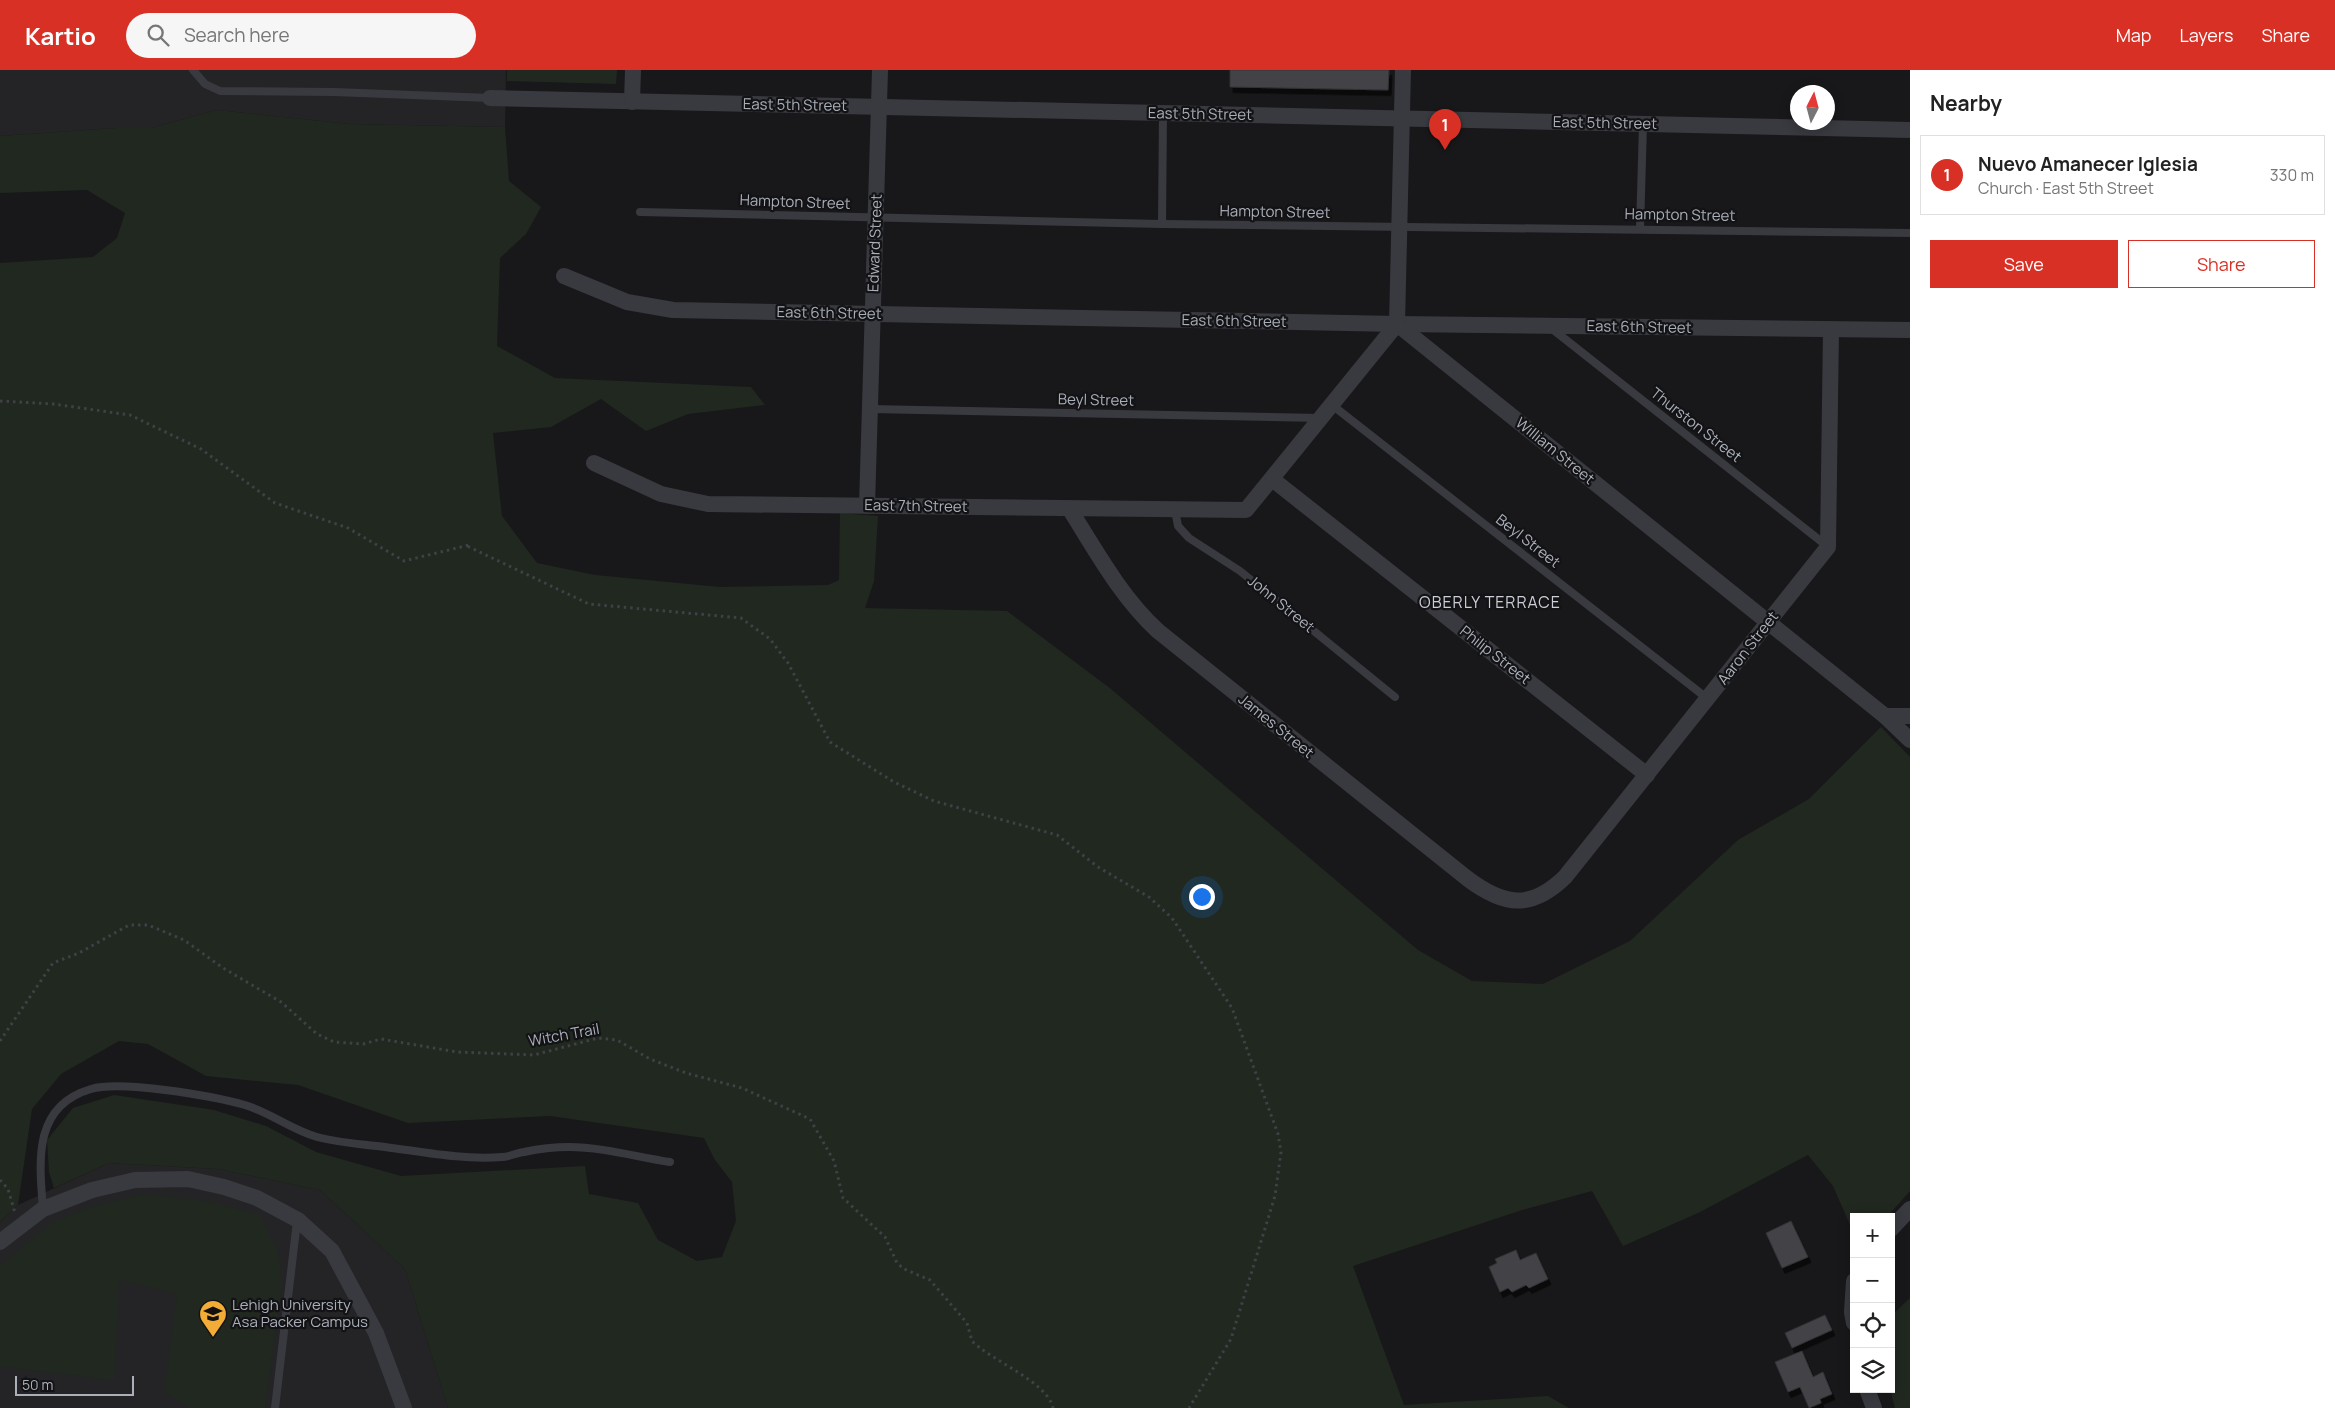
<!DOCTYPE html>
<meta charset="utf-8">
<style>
:root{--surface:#fff;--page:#f6f6f6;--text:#222;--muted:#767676;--line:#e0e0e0;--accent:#d93025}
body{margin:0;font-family:Manrope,sans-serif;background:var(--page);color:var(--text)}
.controls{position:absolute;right:15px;bottom:15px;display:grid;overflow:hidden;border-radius:0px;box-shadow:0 2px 12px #0003}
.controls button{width:45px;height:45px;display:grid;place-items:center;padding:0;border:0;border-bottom:1px solid var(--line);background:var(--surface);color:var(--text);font:25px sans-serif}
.compass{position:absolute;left:1790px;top:15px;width:45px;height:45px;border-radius:50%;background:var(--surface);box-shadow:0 2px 12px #0003;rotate:6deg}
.scale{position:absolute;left:15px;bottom:12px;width:119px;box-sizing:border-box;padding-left:5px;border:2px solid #aaafba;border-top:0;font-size:14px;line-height:18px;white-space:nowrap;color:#aaafba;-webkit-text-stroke:4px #131315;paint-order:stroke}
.you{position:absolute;left:1201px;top:826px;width:18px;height:18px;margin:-12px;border:4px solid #fff;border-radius:50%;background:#1a73e8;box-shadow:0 0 0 8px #1a73e833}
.badge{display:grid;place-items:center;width:32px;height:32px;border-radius:50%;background:var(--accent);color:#fff;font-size:16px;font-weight:700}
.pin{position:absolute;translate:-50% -41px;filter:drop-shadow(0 1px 2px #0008)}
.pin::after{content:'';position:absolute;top:26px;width:18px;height:15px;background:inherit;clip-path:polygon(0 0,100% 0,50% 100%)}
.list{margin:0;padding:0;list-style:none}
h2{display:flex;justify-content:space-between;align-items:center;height:65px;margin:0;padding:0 20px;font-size:21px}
h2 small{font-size:16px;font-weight:400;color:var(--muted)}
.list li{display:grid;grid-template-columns:32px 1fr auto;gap:15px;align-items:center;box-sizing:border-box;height:80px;margin:0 10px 10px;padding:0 10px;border:1px solid var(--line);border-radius:0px}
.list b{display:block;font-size:19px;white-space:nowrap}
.list p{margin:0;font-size:16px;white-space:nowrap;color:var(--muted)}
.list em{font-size:16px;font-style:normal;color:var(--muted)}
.actions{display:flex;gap:10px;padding:15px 20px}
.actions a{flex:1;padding:11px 0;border:1px solid var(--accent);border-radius:0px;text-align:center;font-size:18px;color:var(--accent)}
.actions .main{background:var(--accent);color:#fff}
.icon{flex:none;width:28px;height:28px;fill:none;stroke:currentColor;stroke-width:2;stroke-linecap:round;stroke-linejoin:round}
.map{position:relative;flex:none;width:1910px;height:1338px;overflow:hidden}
header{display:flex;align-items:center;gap:30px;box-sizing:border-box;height:70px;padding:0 25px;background:var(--accent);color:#fff}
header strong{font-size:24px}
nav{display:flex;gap:28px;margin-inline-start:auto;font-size:18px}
.search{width:350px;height:45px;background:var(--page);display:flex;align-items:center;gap:12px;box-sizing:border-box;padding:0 18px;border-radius:28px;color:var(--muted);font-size:19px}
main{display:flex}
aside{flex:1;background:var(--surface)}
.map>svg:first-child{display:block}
</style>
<header>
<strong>Kartio</strong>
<div class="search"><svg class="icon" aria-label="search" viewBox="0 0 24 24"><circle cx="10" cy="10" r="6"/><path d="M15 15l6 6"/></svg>Search here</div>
<nav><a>Map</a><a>Layers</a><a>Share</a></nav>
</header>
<main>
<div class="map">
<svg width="1910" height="1338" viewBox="0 0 1910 1338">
<defs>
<filter id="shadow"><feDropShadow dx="3" dy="5.5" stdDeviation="0" flood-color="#0009"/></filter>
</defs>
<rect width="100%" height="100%" fill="#18181a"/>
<!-- built -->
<g fill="#242427">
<polygon points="0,0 506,0 505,57 350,54 217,40 151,58 116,58 0,66"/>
<polygon points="109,1093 218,1099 320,1120 405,1199 448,1338 0,1338 0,1152 18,1135"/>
</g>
<!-- green -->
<g fill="#202820">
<polygon points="507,0 617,0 616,14 507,11"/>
<polygon points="217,40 350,54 505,57 509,111 541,137 526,164 500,188 497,276 555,308 751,317 765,335 688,344 646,361 601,329 551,357 493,363 502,446 537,493 595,505 720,517 828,515 839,510 840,443 878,446 874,511 865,538 1007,541 1111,619 1418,880 1472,911 1543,914 1630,871 1738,770 1809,729 1881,657 1910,687 1910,1121 1887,1147 1854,1147 1854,1164 1833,1116 1808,1085 1698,1143 1623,1176 1592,1121 1522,1140 1353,1196 1404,1335 1548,1326 1569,1338 448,1338 405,1199 320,1120 218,1099 109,1093 54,1118 49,1102 47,1070 73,1038 114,1025 214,1040 266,1056 316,1082 401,1106 585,1096 589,1124 638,1133 658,1170 697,1191 722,1187 736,1151 732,1112 715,1090 704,1068 550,1046 408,1053 298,1015 206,1006 148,974 119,971 61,1004 32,1039 18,1135 0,1152 0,193 93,187 117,168 125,143 87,120 0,123 0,66 116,58 151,58"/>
<polygon points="144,1124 212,1132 259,1145 278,1183 282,1213 265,1338 190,1338 165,1322 177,1224 119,1210 114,1310 0,1296 0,1196 50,1154 88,1138"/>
<polygon points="1910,1228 1910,1338 1895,1338 1890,1319 1891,1246"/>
</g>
<!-- building -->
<g fill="#424347" stroke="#323236" filter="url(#shadow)">
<polygon points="1230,0 1389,0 1388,20 1230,17"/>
<polygon points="1791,1151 1808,1187 1782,1198 1766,1163"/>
<polygon points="1516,1180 1520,1190 1536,1183 1548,1209 1529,1218 1526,1215 1512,1222 1508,1218 1500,1222 1489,1197 1497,1193 1495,1189"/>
<polygon points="1825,1245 1832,1260 1792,1278 1785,1263"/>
<polygon points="1802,1281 1813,1307 1823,1302 1832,1324 1820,1329 1821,1333 1809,1338 1800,1317 1788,1322 1775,1292"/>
</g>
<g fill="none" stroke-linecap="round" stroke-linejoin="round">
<!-- path -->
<g stroke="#3f4146" stroke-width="3" stroke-dasharray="2.5 4" stroke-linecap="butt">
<polyline points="0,331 53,334 130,345 201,379 275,433 348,458 404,491 469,475 467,476 589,534 741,548 770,569 788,593 830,672 894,712 934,731 1057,765 1098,797 1149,827 1172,848 1232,938 1278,1064 1281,1082 1275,1126 1231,1269 1189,1338"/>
<path d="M 0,971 L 53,893 L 79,883 L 129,855 L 148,855 L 184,870 L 223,898 L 281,932 L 317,964 L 334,972 L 363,974 L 381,969 L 457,982 L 534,985 L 598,968 L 617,970 L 650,989 L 686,1003 L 742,1018 L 810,1049 L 834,1091 L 843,1128 L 885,1167 L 897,1193 L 904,1199 L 930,1210 L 967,1253 L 972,1271 C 990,1290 1048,1312 1053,1338"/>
<polyline points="0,1110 8,1119 15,1143"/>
</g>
<!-- service -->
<g stroke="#393a3f" stroke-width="8">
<polyline points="193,0 205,14 220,21 334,22 490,28"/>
<polyline points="640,142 1162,154 1910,163"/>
<polyline points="1162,154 1163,43"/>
<polyline points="1640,159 1643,54"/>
<polyline points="1551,258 1827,476"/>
<polyline points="1332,335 1708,629"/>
<polyline points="870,339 1321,348"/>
<polyline points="1175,440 1178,456 1189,468 1240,501 1395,627"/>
<path d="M 43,1139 C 39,1090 33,1036 91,1019 C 121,1010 213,1026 245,1035 C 271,1043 292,1060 317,1067 C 339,1073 363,1074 385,1077 C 424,1082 462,1090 502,1087 C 509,1087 516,1083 524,1082 C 538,1079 554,1077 569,1077 C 602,1077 637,1087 670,1092"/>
<polyline points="275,1338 297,1151"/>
</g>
<!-- minor -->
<g stroke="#393a3f" stroke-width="16">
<polyline points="490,28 1910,60"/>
<polyline points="632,32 633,0"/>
<polyline points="564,206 627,232 673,240 1397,254 1910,260"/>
<polyline points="1397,254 1885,646 1910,670"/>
<polyline points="1397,254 1403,0"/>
<polyline points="594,393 661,424 708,434 1246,440 1397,254"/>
<polyline points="1272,409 1647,705"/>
<polyline points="867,436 880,0"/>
<path d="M 1069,438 C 1096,481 1121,527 1158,561 L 1468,809 C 1504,836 1531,840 1565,807 L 1828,477 L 1831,259"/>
<polyline points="1885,646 1910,646"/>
<polyline points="1891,1159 1910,1139"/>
<polyline points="0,1172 43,1139 92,1120 135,1110 188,1109 224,1117 257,1128 298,1150 332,1181 376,1263 404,1338"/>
<polyline points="1854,1211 1852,1242 1854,1253"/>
<polyline points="1867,1319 1874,1338"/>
</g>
</g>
<!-- icons -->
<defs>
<symbol id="university-pin" viewBox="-11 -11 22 30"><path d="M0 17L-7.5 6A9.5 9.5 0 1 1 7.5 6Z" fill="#f3ad37" stroke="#131315"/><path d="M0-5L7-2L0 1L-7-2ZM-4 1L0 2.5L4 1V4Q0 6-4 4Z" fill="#111"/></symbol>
</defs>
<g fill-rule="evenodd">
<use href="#university-pin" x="197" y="1228" width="32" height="43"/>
</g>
<g text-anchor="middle" stroke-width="4.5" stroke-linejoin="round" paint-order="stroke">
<!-- street labels -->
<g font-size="15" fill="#aaafba" stroke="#131315">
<text transform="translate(795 35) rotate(1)" y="5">East 5th Street</text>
<text transform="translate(1200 44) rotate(1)" y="5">East 5th Street</text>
<text transform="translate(1605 53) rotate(1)" y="5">East 5th Street</text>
<text transform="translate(795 132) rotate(2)" y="5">Hampton Street</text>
<text transform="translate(1275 142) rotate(1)" y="5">Hampton Street</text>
<text transform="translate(1680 145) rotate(1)" y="5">Hampton Street</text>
<text transform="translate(875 173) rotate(-88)" y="5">Edward Street</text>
<text transform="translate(829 243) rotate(1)" y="5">East 6th Street</text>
<text transform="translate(1234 251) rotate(1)" y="5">East 6th Street</text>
<text transform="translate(1639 257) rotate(1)" y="5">East 6th Street</text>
<text transform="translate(1096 330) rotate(1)" y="5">Beyl Street</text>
<text transform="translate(1696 355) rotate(38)" y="5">Thurston Street</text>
<text transform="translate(1555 381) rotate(39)" y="5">William Street</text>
<text transform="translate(916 436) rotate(1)" y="5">East 7th Street</text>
<text transform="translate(1528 471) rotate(38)" y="5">Beyl Street</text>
<text transform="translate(1281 534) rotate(39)" y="5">John Street</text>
<text transform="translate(1748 578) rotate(-52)" y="5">Aaron Street</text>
<text transform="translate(1495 585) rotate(38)" y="5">Philip Street</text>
<text transform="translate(1276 656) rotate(39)" y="5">James Street</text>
<text transform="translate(564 965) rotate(-10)" y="5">Witch Trail</text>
</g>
<!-- poi labels -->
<g font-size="15" fill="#aaafba" stroke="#131315" text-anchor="start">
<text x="232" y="1240">Lehigh University<tspan x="232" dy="17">Asa Packer Campus</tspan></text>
</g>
<!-- neighbourhood labels -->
<g font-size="16" letter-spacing="1" fill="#cbced6" stroke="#131315">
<text x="1490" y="538">OBERLY TERRACE</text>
</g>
</g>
</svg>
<div class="controls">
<button>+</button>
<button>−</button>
<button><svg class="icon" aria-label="locate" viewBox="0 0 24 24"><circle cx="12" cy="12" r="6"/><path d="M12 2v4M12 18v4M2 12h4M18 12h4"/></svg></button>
<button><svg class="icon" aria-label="layers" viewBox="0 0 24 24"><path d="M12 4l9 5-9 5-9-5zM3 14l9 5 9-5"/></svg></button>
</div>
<svg class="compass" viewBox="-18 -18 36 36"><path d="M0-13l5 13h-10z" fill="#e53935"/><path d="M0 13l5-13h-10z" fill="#767676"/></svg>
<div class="scale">50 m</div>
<div class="you"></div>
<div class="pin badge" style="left:1445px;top:80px">1</div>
</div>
<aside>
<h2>Nearby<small></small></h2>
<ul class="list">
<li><span class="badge">1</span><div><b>Nuevo Amanecer Iglesia</b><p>Church · East 5th Street</p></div><em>330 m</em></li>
</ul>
<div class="actions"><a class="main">Save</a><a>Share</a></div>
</aside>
</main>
